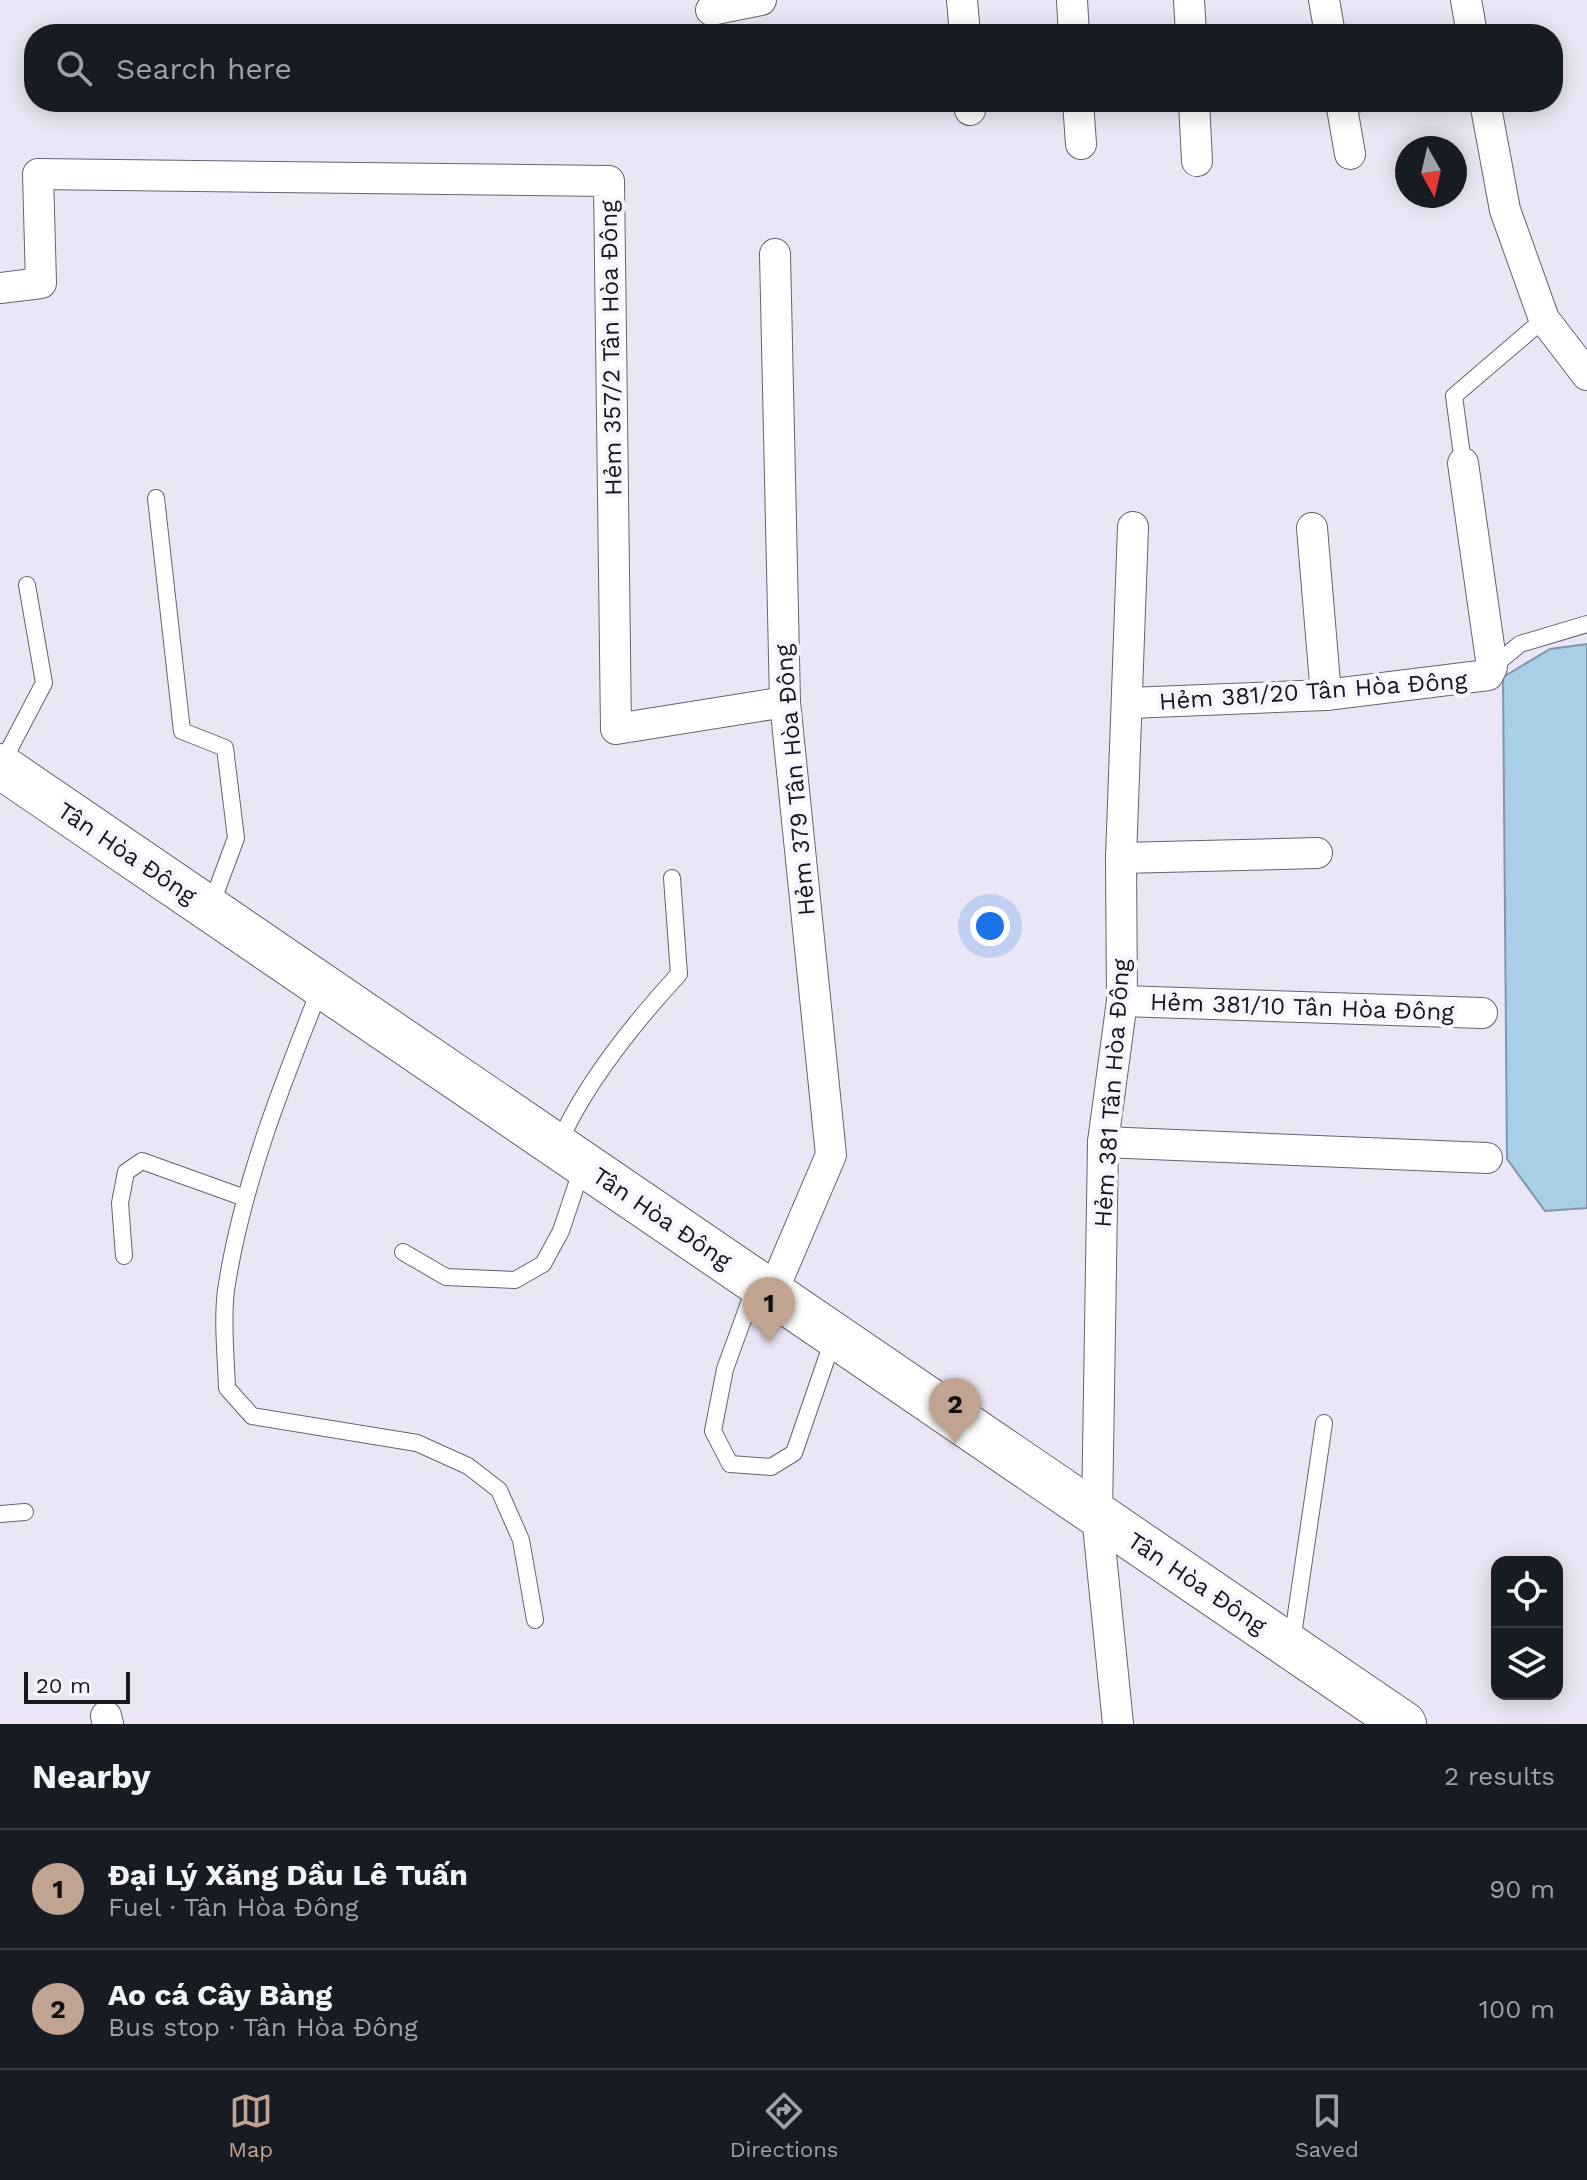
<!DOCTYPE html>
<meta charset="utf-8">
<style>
:root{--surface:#171b24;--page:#20242c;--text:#f1f3f6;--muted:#9ea1a6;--line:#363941;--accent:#c1a391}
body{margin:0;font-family:"Work Sans",sans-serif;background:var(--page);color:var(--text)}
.controls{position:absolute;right:24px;bottom:24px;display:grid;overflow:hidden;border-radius:16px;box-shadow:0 4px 20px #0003}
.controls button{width:72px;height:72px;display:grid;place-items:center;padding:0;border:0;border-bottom:2px solid var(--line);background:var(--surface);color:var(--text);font:40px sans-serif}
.compass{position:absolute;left:1395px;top:136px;width:72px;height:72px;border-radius:50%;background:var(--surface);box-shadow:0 4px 20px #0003;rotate:172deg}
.scale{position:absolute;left:24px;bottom:20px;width:106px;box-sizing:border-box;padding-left:8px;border:4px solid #19171c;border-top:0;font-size:22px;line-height:28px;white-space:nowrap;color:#19171c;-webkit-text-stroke:6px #f8f4fe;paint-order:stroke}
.you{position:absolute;left:990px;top:926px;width:28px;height:28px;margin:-20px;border:6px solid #fff;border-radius:50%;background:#1a73e8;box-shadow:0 0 0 12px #1a73e833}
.badge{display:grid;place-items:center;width:52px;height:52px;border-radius:50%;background:var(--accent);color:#111;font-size:26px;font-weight:700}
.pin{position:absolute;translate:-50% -66px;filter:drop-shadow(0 2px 4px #0008)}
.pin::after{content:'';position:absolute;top:42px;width:28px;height:24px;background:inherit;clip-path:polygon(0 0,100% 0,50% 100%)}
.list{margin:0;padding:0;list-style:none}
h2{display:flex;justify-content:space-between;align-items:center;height:104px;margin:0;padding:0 32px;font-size:34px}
h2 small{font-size:26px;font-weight:400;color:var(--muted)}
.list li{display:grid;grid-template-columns:52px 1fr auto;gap:24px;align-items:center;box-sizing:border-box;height:120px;padding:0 32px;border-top:2px solid var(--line)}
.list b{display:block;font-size:30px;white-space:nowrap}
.list p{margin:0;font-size:26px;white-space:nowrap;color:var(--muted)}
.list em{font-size:26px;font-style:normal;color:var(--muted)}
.icon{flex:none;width:44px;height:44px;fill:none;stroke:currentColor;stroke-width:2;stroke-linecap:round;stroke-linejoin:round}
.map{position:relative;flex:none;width:1587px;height:1724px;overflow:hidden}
.search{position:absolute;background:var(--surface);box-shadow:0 4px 20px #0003;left:24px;right:24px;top:24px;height:88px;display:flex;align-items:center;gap:20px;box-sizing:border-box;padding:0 28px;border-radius:32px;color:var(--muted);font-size:30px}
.sheet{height:344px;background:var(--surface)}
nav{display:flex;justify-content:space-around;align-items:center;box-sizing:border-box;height:112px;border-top:2px solid var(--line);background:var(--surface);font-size:22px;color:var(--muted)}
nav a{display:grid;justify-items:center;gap:4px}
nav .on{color:var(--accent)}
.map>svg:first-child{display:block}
</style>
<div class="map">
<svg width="1587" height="1724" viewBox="0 0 1587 1724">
<rect width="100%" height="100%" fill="#ebe6f5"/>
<!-- water -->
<polygon fill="#a9cee7" stroke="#7e97aa" stroke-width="2" points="1587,644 1587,1208 1545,1211 1507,1159 1503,677 1550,649"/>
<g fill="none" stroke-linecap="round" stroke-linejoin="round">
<defs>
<g id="lane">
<polyline points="1463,463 1454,396 1544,319"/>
<polyline points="156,498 182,731 225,748 236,838 210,908"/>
<polyline points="1492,667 1520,644 1587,624"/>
<polyline points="1,765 44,683 27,585"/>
<path d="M 320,989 C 281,1087 242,1185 226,1290 C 222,1322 226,1356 227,1388 L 252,1416 L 417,1443 L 468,1466 L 499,1490 L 521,1540 L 535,1620"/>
<path d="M 558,1145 C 585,1083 633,1024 679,974 L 672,878"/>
<polyline points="403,1252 446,1277 515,1280 543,1264 561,1231 583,1165"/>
<polyline points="124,1256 120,1203 126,1172 142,1161 245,1198"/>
<polyline points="756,1284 725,1369 713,1431 730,1464 771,1467 794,1453 834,1337"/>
<polyline points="0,1514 25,1512"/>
<polyline points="1292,1642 1324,1423"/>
</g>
<g id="street">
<polyline points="962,0 965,34"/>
<polyline points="1072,0 1074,34"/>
<polyline points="1189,0 1191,34"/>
<polyline points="1324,0 1330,34"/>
<polyline points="1466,0 1472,34"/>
<polyline points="711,10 761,0"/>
<polyline points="969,102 970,110"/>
<polyline points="1078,102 1081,144"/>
<polyline points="1194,102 1197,161"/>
<polyline points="1341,102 1350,154"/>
<polyline points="1485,102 1505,210 1544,319 1587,375"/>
<polyline points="0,288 41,283 38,174 609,181 616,729 785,702"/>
<polyline points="1312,528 1326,695"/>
<polyline points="1129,703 1326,695 1488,675 1492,667 1463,463"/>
<polyline points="1121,858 1317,853"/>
<polyline points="1122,1001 1482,1013"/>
<polyline points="1103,1142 1487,1158"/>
<polyline points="772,1293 831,1155 785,702 775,254"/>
<polyline points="106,1716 108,1724"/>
<polyline points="1118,1724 1097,1515 1103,1142 1122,1001 1121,858 1133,527"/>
</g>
<polyline id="secondary" points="0,766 1404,1724"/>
</defs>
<!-- lane casing -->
<use href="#lane" stroke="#67626f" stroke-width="18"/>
<!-- street casing -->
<use href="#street" stroke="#67626f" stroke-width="32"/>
<!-- secondary casing -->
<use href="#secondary" stroke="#67626f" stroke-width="46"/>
<!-- lane -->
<use href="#lane" stroke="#fff" stroke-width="16"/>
<!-- street -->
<use href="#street" stroke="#fff" stroke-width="30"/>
<!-- secondary -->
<use href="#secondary" stroke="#fff" stroke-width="44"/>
</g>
<g text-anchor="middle" stroke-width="8" stroke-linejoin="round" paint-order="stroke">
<!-- street labels -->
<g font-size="24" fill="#19171c" stroke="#f8f4fe">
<text transform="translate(611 348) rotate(-91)" y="8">Hẻm 357/2 Tân Hòa Đông</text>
<text transform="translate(1313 691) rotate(-4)" y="8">Hẻm 381/20 Tân Hòa Đông</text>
<text transform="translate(795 780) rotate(-95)" y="8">Hẻm 379 Tân Hòa Đông</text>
<text transform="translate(127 853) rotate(34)" y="8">Tân Hòa Đông</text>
<text transform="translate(1302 1007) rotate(2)" y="8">Hẻm 381/10 Tân Hòa Đông</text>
<text transform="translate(1112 1093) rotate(-86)" y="8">Hẻm 381 Tân Hòa Đông</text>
<text transform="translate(662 1218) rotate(34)" y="8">Tân Hòa Đông</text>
<text transform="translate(1197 1583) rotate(34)" y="8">Tân Hòa Đông</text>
</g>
</g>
</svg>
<div class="controls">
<button><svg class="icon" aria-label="locate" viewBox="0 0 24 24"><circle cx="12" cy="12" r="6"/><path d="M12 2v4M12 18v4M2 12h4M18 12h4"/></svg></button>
<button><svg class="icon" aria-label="layers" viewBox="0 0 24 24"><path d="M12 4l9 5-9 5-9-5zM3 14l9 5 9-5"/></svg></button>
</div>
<svg class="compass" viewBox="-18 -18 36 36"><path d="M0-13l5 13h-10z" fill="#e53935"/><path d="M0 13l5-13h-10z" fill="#9ea1a6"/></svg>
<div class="scale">20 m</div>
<div class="you"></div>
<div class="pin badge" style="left:769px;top:1343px">1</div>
<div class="pin badge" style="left:955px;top:1444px">2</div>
<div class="search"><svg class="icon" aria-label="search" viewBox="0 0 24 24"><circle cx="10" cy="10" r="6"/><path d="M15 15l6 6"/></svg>Search here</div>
</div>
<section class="sheet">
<h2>Nearby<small>2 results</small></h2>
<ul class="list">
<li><span class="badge">1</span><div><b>Đại Lý Xăng Dầu Lê Tuấn</b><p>Fuel · Tân Hòa Đông</p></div><em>90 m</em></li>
<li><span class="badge">2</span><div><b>Ao cá Cây Bàng</b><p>Bus stop · Tân Hòa Đông</p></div><em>100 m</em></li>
</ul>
</section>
<nav>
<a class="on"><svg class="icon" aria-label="map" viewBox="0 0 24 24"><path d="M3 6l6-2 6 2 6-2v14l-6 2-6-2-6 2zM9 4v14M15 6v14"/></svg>Map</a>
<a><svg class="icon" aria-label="directions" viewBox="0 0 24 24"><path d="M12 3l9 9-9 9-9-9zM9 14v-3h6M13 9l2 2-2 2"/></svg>Directions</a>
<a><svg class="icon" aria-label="saved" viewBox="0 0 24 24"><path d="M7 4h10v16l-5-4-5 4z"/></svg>Saved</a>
</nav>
